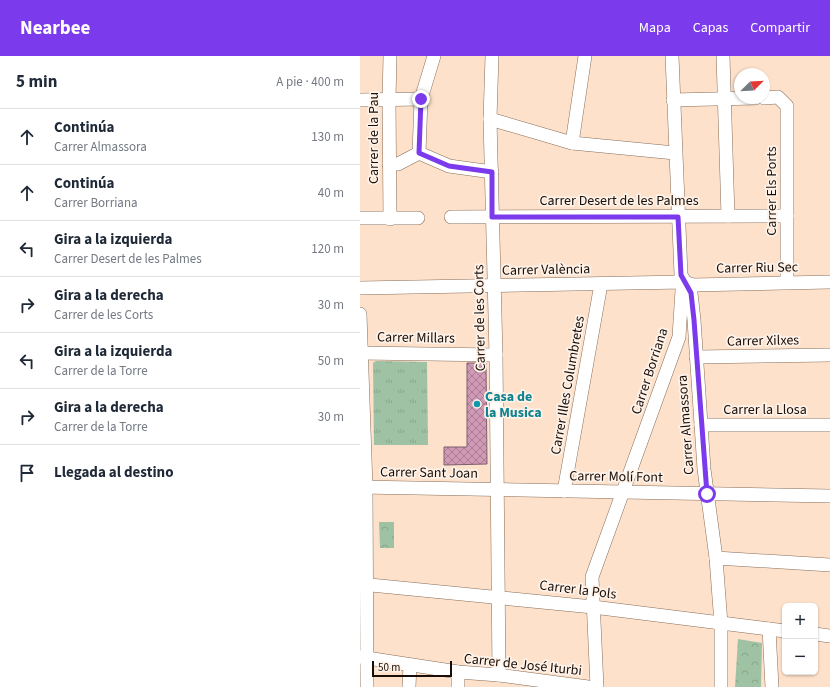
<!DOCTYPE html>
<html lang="es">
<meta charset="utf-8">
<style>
:root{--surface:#fff;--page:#f6f6f7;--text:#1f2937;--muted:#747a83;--line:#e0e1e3;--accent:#7c3aed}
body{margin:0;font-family:"Source Sans 3",sans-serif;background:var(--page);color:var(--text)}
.controls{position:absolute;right:12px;bottom:12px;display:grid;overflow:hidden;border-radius:6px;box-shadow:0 1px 3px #0004}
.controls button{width:36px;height:36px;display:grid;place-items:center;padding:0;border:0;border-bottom:1px solid var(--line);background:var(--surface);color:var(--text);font:20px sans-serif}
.compass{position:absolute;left:374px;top:12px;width:36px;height:36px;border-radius:50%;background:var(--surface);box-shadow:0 1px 3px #0004;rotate:66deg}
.scale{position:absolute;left:12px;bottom:10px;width:80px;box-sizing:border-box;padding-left:4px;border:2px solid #180e07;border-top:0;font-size:11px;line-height:14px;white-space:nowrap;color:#180e07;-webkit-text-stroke:3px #fef2e9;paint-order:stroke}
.stop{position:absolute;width:12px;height:12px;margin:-9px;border:3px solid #7c3aed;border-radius:50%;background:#fff}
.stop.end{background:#7c3aed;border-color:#fff;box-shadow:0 1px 4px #0008}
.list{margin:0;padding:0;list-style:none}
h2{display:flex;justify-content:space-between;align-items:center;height:52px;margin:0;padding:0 16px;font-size:17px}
h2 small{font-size:13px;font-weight:400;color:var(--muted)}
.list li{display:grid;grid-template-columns:26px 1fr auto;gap:12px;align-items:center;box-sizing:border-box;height:56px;padding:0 16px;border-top:1px solid var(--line)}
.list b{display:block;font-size:15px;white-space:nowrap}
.list p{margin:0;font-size:13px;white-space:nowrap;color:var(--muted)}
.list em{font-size:13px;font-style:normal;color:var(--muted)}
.icon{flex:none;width:22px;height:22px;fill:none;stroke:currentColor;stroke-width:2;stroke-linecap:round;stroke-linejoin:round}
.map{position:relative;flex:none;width:470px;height:631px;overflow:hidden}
header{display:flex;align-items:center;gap:24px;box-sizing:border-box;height:56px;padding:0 20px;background:var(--accent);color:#fff}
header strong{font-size:19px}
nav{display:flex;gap:22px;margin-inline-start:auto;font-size:14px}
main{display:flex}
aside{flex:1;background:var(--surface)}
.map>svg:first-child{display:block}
</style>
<header>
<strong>Nearbee</strong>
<nav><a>Mapa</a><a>Capas</a><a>Compartir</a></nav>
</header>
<main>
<aside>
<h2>5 min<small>A pie · 400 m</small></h2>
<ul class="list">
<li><svg class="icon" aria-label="ahead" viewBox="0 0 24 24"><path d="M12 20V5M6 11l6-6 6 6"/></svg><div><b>Continúa</b><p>Carrer Almassora</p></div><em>130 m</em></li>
<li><svg class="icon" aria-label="ahead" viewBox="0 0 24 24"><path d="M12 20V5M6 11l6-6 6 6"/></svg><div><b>Continúa</b><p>Carrer Borriana</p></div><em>40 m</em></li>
<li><svg class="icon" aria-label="left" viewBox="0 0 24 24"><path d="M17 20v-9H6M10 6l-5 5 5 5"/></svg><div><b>Gira a la izquierda</b><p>Carrer Desert de les Palmes</p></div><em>120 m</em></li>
<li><svg class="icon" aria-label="right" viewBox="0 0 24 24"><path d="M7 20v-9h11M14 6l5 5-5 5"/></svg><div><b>Gira a la derecha</b><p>Carrer de les Corts</p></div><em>30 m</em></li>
<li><svg class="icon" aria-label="left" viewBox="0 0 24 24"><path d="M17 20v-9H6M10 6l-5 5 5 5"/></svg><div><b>Gira a la izquierda</b><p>Carrer de la Torre</p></div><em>50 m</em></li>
<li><svg class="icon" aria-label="right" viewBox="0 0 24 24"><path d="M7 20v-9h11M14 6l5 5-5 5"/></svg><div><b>Gira a la derecha</b><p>Carrer de la Torre</p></div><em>30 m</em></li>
<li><svg class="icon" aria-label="arrive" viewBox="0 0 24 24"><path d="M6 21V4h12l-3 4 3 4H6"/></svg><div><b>Llegada al destino</b></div></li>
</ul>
</aside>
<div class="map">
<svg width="470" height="631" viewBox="0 0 470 631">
<defs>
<pattern id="grass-tufts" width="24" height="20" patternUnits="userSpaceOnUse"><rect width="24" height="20" fill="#9ec2a3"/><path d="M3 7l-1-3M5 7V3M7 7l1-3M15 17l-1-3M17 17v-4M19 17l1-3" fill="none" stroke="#87a68b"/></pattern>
<pattern id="park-crowns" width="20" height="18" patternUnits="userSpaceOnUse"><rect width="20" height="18" fill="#9ec2a3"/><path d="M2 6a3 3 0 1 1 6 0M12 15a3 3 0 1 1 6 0" fill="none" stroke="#87a68b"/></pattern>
<pattern id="building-cross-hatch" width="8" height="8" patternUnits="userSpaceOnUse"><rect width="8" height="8" fill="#d09ab6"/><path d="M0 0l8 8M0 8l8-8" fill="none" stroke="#a87c92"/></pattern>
</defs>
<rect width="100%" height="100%" fill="#fee1ca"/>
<!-- grass -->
<polygon fill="url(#grass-tufts)" points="16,305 67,306 68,389 14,389 13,307"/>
<!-- park -->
<g fill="url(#park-crowns)">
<polygon points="19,466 34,466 34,492 20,492"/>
<polygon points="378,583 402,587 401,631 375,631"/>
</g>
<!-- building -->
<polygon fill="url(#building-cross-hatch)" stroke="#7c5f6e" points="107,307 126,307 127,408 84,409 84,391 107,391"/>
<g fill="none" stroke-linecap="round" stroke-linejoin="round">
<defs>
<g id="street">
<polyline points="30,0 29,44 30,163"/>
<polyline points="74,0 61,43 59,97 89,110 132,116"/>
<polyline points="132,0 130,63 136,299 139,619"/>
<polyline points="312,0 321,219 331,237 334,264 344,413 356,502 361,568 361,631"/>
<polyline points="363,0 368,160"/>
<polyline points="404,42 418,41 427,50 427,226"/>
<polyline points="0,44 61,43"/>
<polyline points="313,44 396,42"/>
<polyline points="130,63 212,87 315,97"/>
<polyline points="212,87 225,0"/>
<polyline points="29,108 38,108 59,97"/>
<polyline points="91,161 427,160"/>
<polyline points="0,162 58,162"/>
<polyline points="0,232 324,226 333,229 470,226"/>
<polyline points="0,258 6,431 7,631"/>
<polyline points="0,297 136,299"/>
<polyline points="336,301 470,299"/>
<polyline points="341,369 470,369"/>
<polyline points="0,431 470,440"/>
<polyline points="204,435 241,228"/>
<polyline points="356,502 470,509"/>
<polyline points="0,528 233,551 425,575"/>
<polyline points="409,573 412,631"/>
<polyline points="455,578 470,580"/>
<polyline points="0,601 98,616 139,619 228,631"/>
<polyline points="49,631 50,609"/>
<polyline points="98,631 98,616"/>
<polyline points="237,631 232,521 319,281 322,234 324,226"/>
</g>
</defs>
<!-- street casing -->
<use href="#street" stroke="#876e5a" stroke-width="14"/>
<!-- street -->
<use href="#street" stroke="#fff" stroke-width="13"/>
</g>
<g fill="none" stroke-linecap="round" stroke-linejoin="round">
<!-- route -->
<polyline stroke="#7c3aed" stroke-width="5" points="61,43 59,97 89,110 132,116 132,161 318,161 321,219 331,237 334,264 347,438"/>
</g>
<!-- markers -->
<circle fill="#0f9aa8" stroke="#fef2e9" stroke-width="1.5" cx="117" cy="348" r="4"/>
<g text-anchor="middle" stroke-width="3.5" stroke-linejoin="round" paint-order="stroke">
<!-- street labels -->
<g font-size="14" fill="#180e07" stroke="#fef2e9">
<text transform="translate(13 82) rotate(-90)" y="5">Carrer de la Pau</text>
<text transform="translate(411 135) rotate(-90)" y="5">Carrer Els Ports</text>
<text x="259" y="149">Carrer Desert de les Palmes</text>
<text transform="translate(397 211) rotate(-1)" y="5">Carrer Riu Sec</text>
<text transform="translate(186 213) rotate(-1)" y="5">Carrer València</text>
<text transform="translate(119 262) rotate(-91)" y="5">Carrer de les Corts</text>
<text transform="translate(56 281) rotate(1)" y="5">Carrer Millars</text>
<text transform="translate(403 284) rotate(-1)" y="5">Carrer Xilxes</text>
<text transform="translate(289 315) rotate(-72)" y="5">Carrer Borriana</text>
<text transform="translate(207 329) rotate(-80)" y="5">Carrer Illes Columbretes</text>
<text x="405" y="358">Carrer la Llosa</text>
<text transform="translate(325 369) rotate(-94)" y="5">Carrer Almassora</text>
<text transform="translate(69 416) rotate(1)" y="5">Carrer Sant Joan</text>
<text transform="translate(256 420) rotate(1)" y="5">Carrer Molí Font</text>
<text transform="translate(218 533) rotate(7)" y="5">Carrer la Pols</text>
<text transform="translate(163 608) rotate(6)" y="5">Carrer de José Iturbi</text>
</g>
<!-- culture labels -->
<g font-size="14" font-weight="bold" fill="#0d838f" stroke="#fef2e9" text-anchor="start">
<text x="125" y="345">Casa de<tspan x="125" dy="16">la Musica</tspan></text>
</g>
</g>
</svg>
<div class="controls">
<button>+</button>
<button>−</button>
</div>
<svg class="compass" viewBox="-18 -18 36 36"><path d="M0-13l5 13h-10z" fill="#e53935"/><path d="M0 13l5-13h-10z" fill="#747a83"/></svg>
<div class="scale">50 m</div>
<div class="stop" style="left:347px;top:438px"></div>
<div class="stop end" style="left:61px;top:43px"></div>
</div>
</main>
